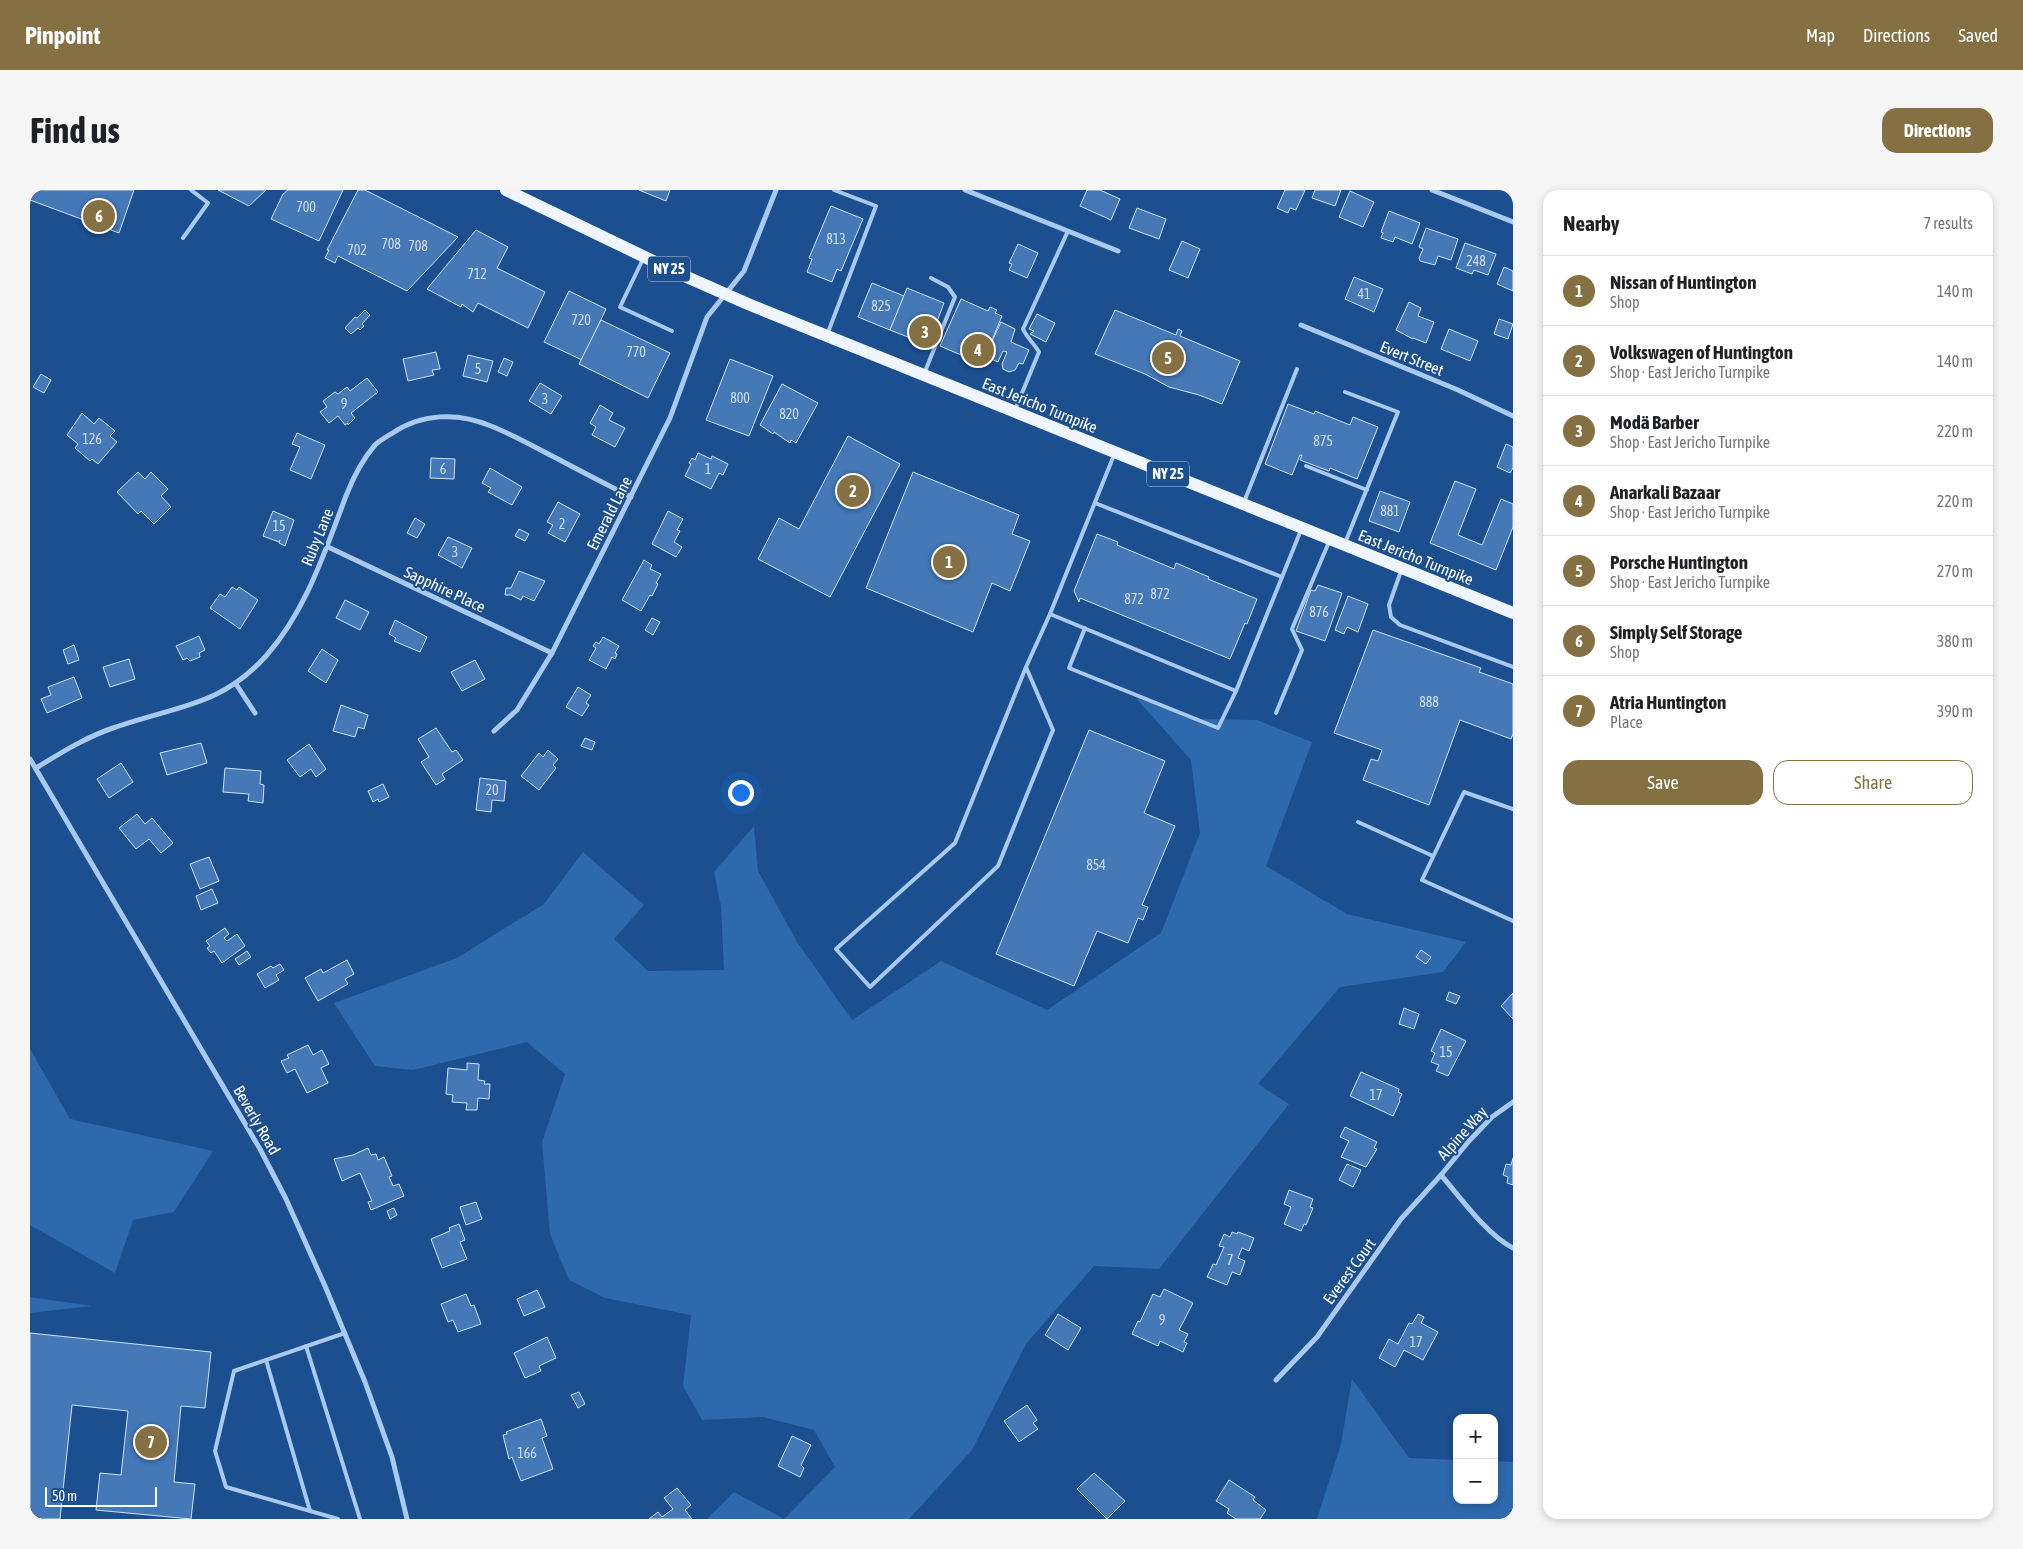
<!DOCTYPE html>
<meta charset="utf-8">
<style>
:root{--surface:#fff;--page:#f6f6f6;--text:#202124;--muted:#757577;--line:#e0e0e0;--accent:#847042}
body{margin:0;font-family:"Asap Condensed",sans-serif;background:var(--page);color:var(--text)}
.controls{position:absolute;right:15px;bottom:15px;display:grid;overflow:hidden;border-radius:10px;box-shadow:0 2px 8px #0003}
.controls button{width:45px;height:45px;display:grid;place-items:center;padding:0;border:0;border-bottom:1px solid var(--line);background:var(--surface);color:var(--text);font:25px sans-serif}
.scale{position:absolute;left:15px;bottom:12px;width:112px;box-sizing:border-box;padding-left:5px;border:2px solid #fff;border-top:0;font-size:14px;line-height:18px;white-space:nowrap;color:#fff;-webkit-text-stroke:4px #1b4f8f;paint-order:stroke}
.you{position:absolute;left:710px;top:602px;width:18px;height:18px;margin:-12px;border:4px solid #fff;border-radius:50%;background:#1a73e8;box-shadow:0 0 0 8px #1a73e833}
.badge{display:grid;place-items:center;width:32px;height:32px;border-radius:50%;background:var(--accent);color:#fff;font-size:16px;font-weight:700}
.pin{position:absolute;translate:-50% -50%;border:2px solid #fff;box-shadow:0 1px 5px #0006}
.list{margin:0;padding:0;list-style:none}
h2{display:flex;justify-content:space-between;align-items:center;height:65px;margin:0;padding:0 20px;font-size:21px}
h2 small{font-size:16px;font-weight:400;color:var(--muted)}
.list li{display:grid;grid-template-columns:32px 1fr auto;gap:15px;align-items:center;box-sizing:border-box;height:70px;padding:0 20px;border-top:1px solid var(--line)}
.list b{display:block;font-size:19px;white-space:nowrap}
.list p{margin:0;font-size:16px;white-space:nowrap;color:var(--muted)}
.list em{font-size:16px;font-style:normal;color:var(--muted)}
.actions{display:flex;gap:10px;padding:15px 20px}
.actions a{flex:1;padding:11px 0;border:1px solid var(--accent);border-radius:15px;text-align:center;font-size:18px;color:var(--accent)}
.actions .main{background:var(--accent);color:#fff}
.map{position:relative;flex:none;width:1483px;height:1329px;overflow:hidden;border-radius:15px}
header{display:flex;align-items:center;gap:30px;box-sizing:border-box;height:70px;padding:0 25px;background:var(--accent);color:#fff}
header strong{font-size:24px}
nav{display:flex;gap:28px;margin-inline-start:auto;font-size:18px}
.intro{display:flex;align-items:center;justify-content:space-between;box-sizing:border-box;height:120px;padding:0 30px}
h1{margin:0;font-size:35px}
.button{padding:12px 22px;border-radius:15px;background:var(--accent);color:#fff;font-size:18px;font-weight:700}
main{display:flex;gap:30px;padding:0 30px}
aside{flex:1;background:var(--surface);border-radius:15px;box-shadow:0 2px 8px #0003}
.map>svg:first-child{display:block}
</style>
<header>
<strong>Pinpoint</strong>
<nav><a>Map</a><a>Directions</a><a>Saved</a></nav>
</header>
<div class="intro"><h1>Find us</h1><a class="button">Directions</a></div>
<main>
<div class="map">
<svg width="1483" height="1329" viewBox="0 0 1483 1329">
<rect width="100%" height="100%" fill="#1b4f8f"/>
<!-- green -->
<g fill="#2e69ad">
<polygon points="1106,508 1170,529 1227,530 1282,552 1236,676 1317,724 1436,752 1413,782 1310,797 1228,894 1259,914 1129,1079 1064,1076 996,1154 942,1260 879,1329 677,1329 704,1302 754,1329 805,1277 784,1240 733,1227 672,1230 653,1196 661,1125 575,1108 539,1090 520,1044 512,952 535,884 497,852 383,880 345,876 304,813 427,768 514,714 553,662 614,715 584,749 618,781 694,780 691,716 684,682 724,636 728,681 767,752 822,830 911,771 1017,820 1131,743 1170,643 1161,570"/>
<polygon points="0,859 40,929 183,961 144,1022 103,1030 85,1083 0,1035"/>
<polygon points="0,1107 62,1116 0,1123"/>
<polygon points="1322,1189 1379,1268 1427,1270 1427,1310 1464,1310 1464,1271 1483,1272 1483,1329 1287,1329 1311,1254"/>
</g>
<!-- building -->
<g fill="#4478b7" stroke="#cfe3fa">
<polygon points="0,0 104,0 89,43 0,10"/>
<polygon points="188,0 236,0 219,16"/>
<polygon points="258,0 313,0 289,51 241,29 253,4"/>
<polygon points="328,0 335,0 428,47 377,101 308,66 305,73 295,68 299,60 297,60"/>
<polygon points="609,0 640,0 636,11"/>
<polygon points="1057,0 1070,0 1090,9 1081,30 1050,16"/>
<polygon points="1255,0 1275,0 1266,20 1260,18 1258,23 1247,18"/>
<polygon points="1285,0 1311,0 1305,16 1282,8"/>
<polygon points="1320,1 1344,12 1333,37 1309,27"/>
<polygon points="801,16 833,29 811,81 807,79 802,92 777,82 782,69 779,68"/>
<polygon points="1107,18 1136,29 1129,49 1099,38"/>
<polygon points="1359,21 1390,33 1382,54 1365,47 1363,52 1351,48 1353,43 1351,42"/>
<polygon points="1396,38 1428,49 1421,70 1408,66 1405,75 1390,71 1389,68 1393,59 1389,57"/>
<polygon points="446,40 478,57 467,78 515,102 498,138 448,113 443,122 432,114 431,117 397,99"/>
<polygon points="1152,51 1170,59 1158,88 1139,80"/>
<polygon points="1435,53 1466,64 1458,85 1444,80 1442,84 1426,78"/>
<polygon points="988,54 1008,63 997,88 979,80 982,74 979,73"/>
<polygon points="1474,77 1483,81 1483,101 1467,94"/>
<polygon points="1324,87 1353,99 1344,122 1315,109"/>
<polygon points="842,93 874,106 860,140 828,127"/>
<polygon points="877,98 914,113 898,155 860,140"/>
<polygon points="539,101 576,119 552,170 514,152"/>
<polygon points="931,109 958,121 960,117 967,120 965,123 972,126 952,174 910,156"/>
<polygon points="1379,112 1391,118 1388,126 1404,132 1396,153 1383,148 1383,149 1366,140"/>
<polygon points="335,120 340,125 332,134 334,136 330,140 328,138 321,144 315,138 325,127 327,128"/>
<polygon points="1085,120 1146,145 1148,139 1152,141 1150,146 1210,171 1192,214 1169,205 1139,197 1115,184 1065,164"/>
<polygon points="1007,124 1025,133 1016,152 1000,144 1004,141 999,139"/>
<polygon points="1469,129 1483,134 1478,149 1464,144"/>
<polygon points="571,130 640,163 618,208 549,174"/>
<polygon points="971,132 985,139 981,152 999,160 993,174 989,173 985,180 979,182 973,179 972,174 977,162 973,161 968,172 955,166"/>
<polygon points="1419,139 1448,151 1440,171 1411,159"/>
<polygon points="406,162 410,179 402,180 404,185 378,191 373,169"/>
<polygon points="438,165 463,171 457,192 433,186"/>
<polygon points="474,168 483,172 477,186 468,182"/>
<polygon points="700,169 743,186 719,246 676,230"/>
<polygon points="11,184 21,190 14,203 3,197"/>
<polygon points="337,188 348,202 321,223 325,228 318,235 318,233 315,235 308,226 299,233 290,222 297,217 293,211 305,202 308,204 317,197 320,201"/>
<polygon points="510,193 532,206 521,224 499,211"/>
<polygon points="752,194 788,213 766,253 761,250 760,253 744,242 743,244 730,235"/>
<polygon points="1258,214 1284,224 1285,221 1320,235 1323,227 1348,237 1327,289 1300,278 1299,281 1270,270 1272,265 1270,265 1262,285 1235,274"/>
<polygon points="570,215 583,223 579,230 595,238 585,257 562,245 566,237 560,233"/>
<polygon points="52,223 64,234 69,228 85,241 80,246 87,252 68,274 62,269 60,271 45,258 48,254 37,245"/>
<polygon points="267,243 295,255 281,289 260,280 270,257 262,254"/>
<polygon points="818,246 870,274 800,407 728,369 749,328 769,339"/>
<polygon points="1476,254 1483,257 1483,278 1480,283 1467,277"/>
<polygon points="668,263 681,269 682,266 698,274 693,285 689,283 681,299 655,286 661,274 659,273 662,268 665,270"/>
<polygon points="401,268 425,269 424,289 400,288"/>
<polygon points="460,278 492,297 482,315 458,302 461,298 452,293"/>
<polygon points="108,282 115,289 121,282 138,299 131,306 141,317 124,334 111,321 108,324 87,302"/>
<polygon points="883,282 989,325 982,344 1000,351 980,401 962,393 943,442 836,398"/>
<polygon points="1425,291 1446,299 1428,345 1452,355 1471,309 1483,314 1483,337 1466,380 1400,353"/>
<polygon points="1350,301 1380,312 1369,342 1339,331"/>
<polygon points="528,312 550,324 535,352 518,343 523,335 517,332"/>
<polygon points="243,321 264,330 255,356 249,353 250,350 249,352 233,346"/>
<polygon points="638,321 653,329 647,340 650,341 644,352 652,357 646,367 622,354"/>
<polygon points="385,328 395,334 387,348 377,343"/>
<polygon points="489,339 499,344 495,351 485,346"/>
<polygon points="1067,344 1088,352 1087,355 1144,379 1146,373 1179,387 1178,389 1227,409 1217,434 1215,433 1200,469 1050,408 1049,412 1044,401"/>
<polygon points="418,347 442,358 432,378 408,365"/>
<polygon points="614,370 622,375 620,379 631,384 626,393 628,394 622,406 620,405 611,421 592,410"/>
<polygon points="489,381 515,391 504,411 493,406 491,410 481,405 475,405 476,398 481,398"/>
<polygon points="1288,395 1312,403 1295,451 1266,441 1281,400 1285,401"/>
<polygon points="202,397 207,400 209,397 228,410 210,439 180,418 190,404 195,407"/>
<polygon points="1318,406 1338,414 1328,442 1317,437 1314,444 1305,440"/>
<polygon points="315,410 339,422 330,440 306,428"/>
<polygon points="622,428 630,432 623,445 615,440"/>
<polygon points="365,430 397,447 390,462 364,451 366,448 359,444"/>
<polygon points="1343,440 1451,478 1449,482 1483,494 1483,544 1481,549 1430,530 1399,615 1333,590 1341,569 1348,571 1352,560 1304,543"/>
<polygon points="169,446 175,460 169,463 170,467 160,471 157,468 153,470 146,456"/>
<polygon points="573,447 589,456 585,463 587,464 585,469 582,467 576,479 559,470 566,458 563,456 566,452 569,454"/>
<polygon points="44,455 49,470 38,474 33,460"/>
<polygon points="292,459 308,470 296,493 278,481"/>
<polygon points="99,469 105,489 80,497 73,477"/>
<polygon points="445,470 455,489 432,501 421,482"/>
<polygon points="44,487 52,508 17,523 11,509 21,505 18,497"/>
<polygon points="548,497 561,505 556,513 559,515 552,526 536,517"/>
<polygon points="311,515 338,525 334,539 328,537 325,547 303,541"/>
<polygon points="406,538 422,562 426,560 433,570 412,584 415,589 406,595 391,572 399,567 388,549"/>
<polygon points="1059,540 1135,571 1114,623 1145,636 1112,715 1118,717 1113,730 1108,728 1098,753 1067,741 1044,796 966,764"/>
<polygon points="555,548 565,552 562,560 551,556"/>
<polygon points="171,553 177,573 137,585 130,563"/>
<polygon points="279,554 296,579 286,587 281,579 270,587 257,570"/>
<polygon points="518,560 528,569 523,575 526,578 509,600 491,586 509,563 513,567"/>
<polygon points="91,573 103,592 79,608 67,589"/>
<polygon points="195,578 231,581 230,594 234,595 233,613 218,611 219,604 193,602"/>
<polygon points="450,588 476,591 474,611 462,610 461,622 446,620"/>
<polygon points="353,594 359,607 349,612 348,609 343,612 338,601"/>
<polygon points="107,624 115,634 122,628 143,653 131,663 119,649 106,659 89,638"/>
<polygon points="179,667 189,691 170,699 160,674"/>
<polygon points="182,699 188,713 171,720 166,706"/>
<polygon points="195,738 199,744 194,748 197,751 207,744 215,756 192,773 184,761 181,763 177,758 180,756 176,751"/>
<polygon points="1391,760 1401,767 1396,774 1386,767"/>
<polygon points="217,761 221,767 209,775 205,769"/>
<polygon points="317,770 324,784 315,789 318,794 288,811 275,788 291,779 293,783"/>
<polygon points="250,774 254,780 246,785 249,790 235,798 227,784 241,776 243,778"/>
<polygon points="1419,802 1430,806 1426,814 1416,810"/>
<polygon points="1483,803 1483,829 1471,816"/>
<polygon points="1374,818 1389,824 1384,839 1369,834"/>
<polygon points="1411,839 1436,851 1418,886 1406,881 1409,875 1401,872 1405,863 1401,861"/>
<polygon points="278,855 283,865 292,860 299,874 291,878 298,893 277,903 265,879 257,883 251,871 259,868 257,865"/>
<polygon points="437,873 449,874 448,890 455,891 454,894 460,894 459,909 448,908 447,920 436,920 437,913 422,912 423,905 416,904 418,878 437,880"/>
<polygon points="1331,882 1369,899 1368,902 1372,904 1369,910 1370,911 1363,926 1320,906"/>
<polygon points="1315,937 1347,952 1344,958 1347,959 1336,977 1311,967 1319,951 1310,947"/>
<polygon points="338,958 341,965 346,964 348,970 354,967 362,986 359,987 363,996 369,994 374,1006 341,1020 338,1012 342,1011 330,983 312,991 304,969 323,965"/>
<polygon points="1483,968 1483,995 1477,993 1478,987 1473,985 1476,974 1481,975"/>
<polygon points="1317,974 1331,980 1323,997 1309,990"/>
<polygon points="1259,1000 1283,1009 1280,1017 1283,1018 1276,1035 1274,1034 1271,1041 1254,1034 1261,1017 1254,1014"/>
<polygon points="446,1012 452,1029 436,1035 430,1017"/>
<polygon points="364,1018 367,1025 360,1029 357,1021"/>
<polygon points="429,1034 435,1050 430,1052 437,1069 412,1078 401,1049 420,1041 419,1038"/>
<polygon points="1202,1042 1207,1044 1208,1042 1224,1048 1219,1061 1212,1058 1208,1068 1215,1071 1210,1085 1202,1082 1197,1095 1177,1087 1183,1074 1186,1075 1194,1057 1189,1056 1194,1044 1200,1047"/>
<polygon points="1134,1099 1163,1113 1149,1140 1158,1144 1154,1152 1157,1153 1153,1162 1130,1151 1128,1156 1102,1144 1108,1131 1110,1132 1123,1104 1130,1107"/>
<polygon points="507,1100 515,1117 494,1126 487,1109"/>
<polygon points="436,1104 441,1116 444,1115 451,1134 428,1142 423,1130 418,1132 411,1114"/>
<polygon points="1028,1124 1051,1138 1038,1160 1015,1145"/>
<polygon points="1388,1124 1394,1127 1391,1133 1408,1142 1393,1170 1374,1160 1365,1177 1349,1168 1359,1149 1368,1154 1379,1133 1382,1134"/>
<polygon points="0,1143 181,1162 175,1218 151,1216 144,1292 165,1294 161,1329 66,1320 70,1283 91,1285 98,1221 42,1215 30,1329 0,1329"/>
<polygon points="517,1147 526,1168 509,1176 511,1181 495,1188 484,1163"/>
<polygon points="549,1202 555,1214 548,1218 541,1205"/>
<polygon points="997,1215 1007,1230 1003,1233 1008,1239 989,1252 974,1231"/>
<polygon points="511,1229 517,1246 512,1248 523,1279 491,1291 482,1267 479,1269 473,1245 477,1244 476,1242"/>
<polygon points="762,1246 781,1255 771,1275 774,1278 770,1287 748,1276"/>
<polygon points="1064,1283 1095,1311 1077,1329 1047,1299"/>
<polygon points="1199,1290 1225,1307 1223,1310 1236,1320 1230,1329 1206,1329 1197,1323 1199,1319 1186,1311"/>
<polygon points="647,1298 661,1315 655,1320 662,1329 619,1329 628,1322 632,1327 643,1319 634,1308"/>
</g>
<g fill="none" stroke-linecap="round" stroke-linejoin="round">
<!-- lane -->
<g stroke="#a9c9ee" stroke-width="4">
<polyline points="153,48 178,13 161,0"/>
<polyline points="613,69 590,117 642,141"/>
<polyline points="797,145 846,16 804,0"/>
<polyline points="894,184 925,107 918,97 901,88"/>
<path d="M 985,220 L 1009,162 C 1004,153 997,148 993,139 L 1038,41"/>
<polyline points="1084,265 1020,424 1206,501 1271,340"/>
<polyline points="1276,276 1337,300"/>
<polyline points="1214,312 1267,179"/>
<polyline points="1065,313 1252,387"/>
<polyline points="1315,353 1368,222 1315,202"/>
<polyline points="1371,381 1359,415 1361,427 1370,435 1483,477"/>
<polyline points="1055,438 1039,478 1188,538 1206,501"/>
<polyline points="996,477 1023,540 968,676 840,797 806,759 925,653 996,477 1020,424"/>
<polyline points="1246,523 1272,460 1262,439 1299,352"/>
<polyline points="1483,619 1434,602 1392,690 1483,731"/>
<polyline points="1328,632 1403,666"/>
<polyline points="276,1156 330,1329"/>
<polyline points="236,1170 280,1321"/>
<polyline points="308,1329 196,1297 185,1261 204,1181 315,1143"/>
</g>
<!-- street -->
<g stroke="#a9c9ee" stroke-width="5">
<polyline points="935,0 1088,61"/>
<polyline points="1402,0 1483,32"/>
<polyline points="1271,135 1428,200 1483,226"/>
<polyline points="298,357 522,463"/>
<polyline points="206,494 225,523"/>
<polyline points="464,541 487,520 522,463 640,228 677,127 714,81 746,0"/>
<polyline points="0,569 230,959 256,1009 295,1096 335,1192 362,1267 377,1329"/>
<path d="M 6,578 C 32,562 58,546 86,537 C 145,516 190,517 236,466 C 276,421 295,361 316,306 C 323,288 332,270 345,255 C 349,251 356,247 361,244 C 391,223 428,222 461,236 C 484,245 506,258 528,269 C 552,282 576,294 601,307"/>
<path d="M 1411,985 C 1430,1007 1457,1045 1483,1058"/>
<polyline points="1246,1190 1287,1147 1371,1029 1411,985 1439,951 1462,927 1483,912"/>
</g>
<!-- primary -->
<polyline stroke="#f0f6ff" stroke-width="12" points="476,0 650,84 718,114 1483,423"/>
</g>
<g text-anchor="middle" stroke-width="4" stroke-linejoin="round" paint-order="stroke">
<!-- number labels -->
<g font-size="14" fill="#d0dded">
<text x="276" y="22">700</text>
<text x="806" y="54">813</text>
<text x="361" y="59">708</text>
<text x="388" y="61">708</text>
<text x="327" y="65">702</text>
<text x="1446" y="76">248</text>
<text x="447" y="89">712</text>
<text x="1334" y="109">41</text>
<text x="851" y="121">825</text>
<text x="551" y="135">720</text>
<text x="606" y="167">770</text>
<text x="448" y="184">5</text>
<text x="710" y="213">800</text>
<text x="515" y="214">3</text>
<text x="314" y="219">9</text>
<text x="759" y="229">820</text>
<text x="62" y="254">126</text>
<text x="1293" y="256">875</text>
<text x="413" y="284">6</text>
<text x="678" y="284">1</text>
<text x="1360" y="326">881</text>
<text x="532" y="339">2</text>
<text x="249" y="341">15</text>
<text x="425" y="367">3</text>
<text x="1130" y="409">872</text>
<text x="1104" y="414">872</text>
<text x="1289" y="427">876</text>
<text x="1399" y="517">888</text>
<text x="462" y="605">20</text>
<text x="1066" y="680">854</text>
<text x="1416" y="867">15</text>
<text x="1346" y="910">17</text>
<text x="1200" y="1075">7</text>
<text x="1132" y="1135">9</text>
<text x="1386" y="1157">17</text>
<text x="497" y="1268">166</text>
</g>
<!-- shield labels -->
<g fill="#1b4f8f" stroke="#bbcadd" stroke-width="1">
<rect x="618" y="66.5" width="42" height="25" rx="4"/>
<rect x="1117" y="271.5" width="42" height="25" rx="4"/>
</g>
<g font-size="15" font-weight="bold" fill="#fff">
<text x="639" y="84">NY 25</text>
<text x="1138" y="289">NY 25</text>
</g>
<!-- street labels -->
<g font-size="16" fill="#fff" stroke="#1b4f8f">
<text transform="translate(1382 168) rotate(22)" y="6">Evert Street</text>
<text transform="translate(1010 215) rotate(22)" y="6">East Jericho Turnpike</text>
<text transform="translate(579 323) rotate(-63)" y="6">Emerald Lane</text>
<text transform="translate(287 347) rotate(-68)" y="6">Ruby Lane</text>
<text transform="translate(1386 367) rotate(22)" y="6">East Jericho Turnpike</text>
<text transform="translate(415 399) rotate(25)" y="6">Sapphire Place</text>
<text transform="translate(227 930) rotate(60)" y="6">Beverly Road</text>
<text transform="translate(1432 943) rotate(-48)" y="6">Alpine Way</text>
<text transform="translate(1319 1081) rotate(-54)" y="6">Everest Court</text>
</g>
</g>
</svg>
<div class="controls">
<button>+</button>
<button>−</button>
</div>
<div class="scale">50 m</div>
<div class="you"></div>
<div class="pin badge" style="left:919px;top:372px">1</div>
<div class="pin badge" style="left:823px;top:301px">2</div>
<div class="pin badge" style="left:895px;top:142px">3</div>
<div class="pin badge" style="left:948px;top:160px">4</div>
<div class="pin badge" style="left:1138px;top:168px">5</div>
<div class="pin badge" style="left:69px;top:26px">6</div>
<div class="pin badge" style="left:121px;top:1252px">7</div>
</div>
<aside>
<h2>Nearby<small>7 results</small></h2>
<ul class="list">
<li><span class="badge">1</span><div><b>Nissan of Huntington</b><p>Shop</p></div><em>140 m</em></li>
<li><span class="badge">2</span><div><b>Volkswagen of Huntington</b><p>Shop · East Jericho Turnpike</p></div><em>140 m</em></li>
<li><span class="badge">3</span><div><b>Modä Barber</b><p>Shop · East Jericho Turnpike</p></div><em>220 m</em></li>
<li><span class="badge">4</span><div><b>Anarkali Bazaar</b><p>Shop · East Jericho Turnpike</p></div><em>220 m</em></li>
<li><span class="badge">5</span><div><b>Porsche Huntington</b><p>Shop · East Jericho Turnpike</p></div><em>270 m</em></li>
<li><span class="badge">6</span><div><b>Simply Self Storage</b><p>Shop</p></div><em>380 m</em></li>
<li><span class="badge">7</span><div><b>Atria Huntington</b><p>Place</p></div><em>390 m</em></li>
</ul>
<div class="actions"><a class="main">Save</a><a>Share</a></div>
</aside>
</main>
